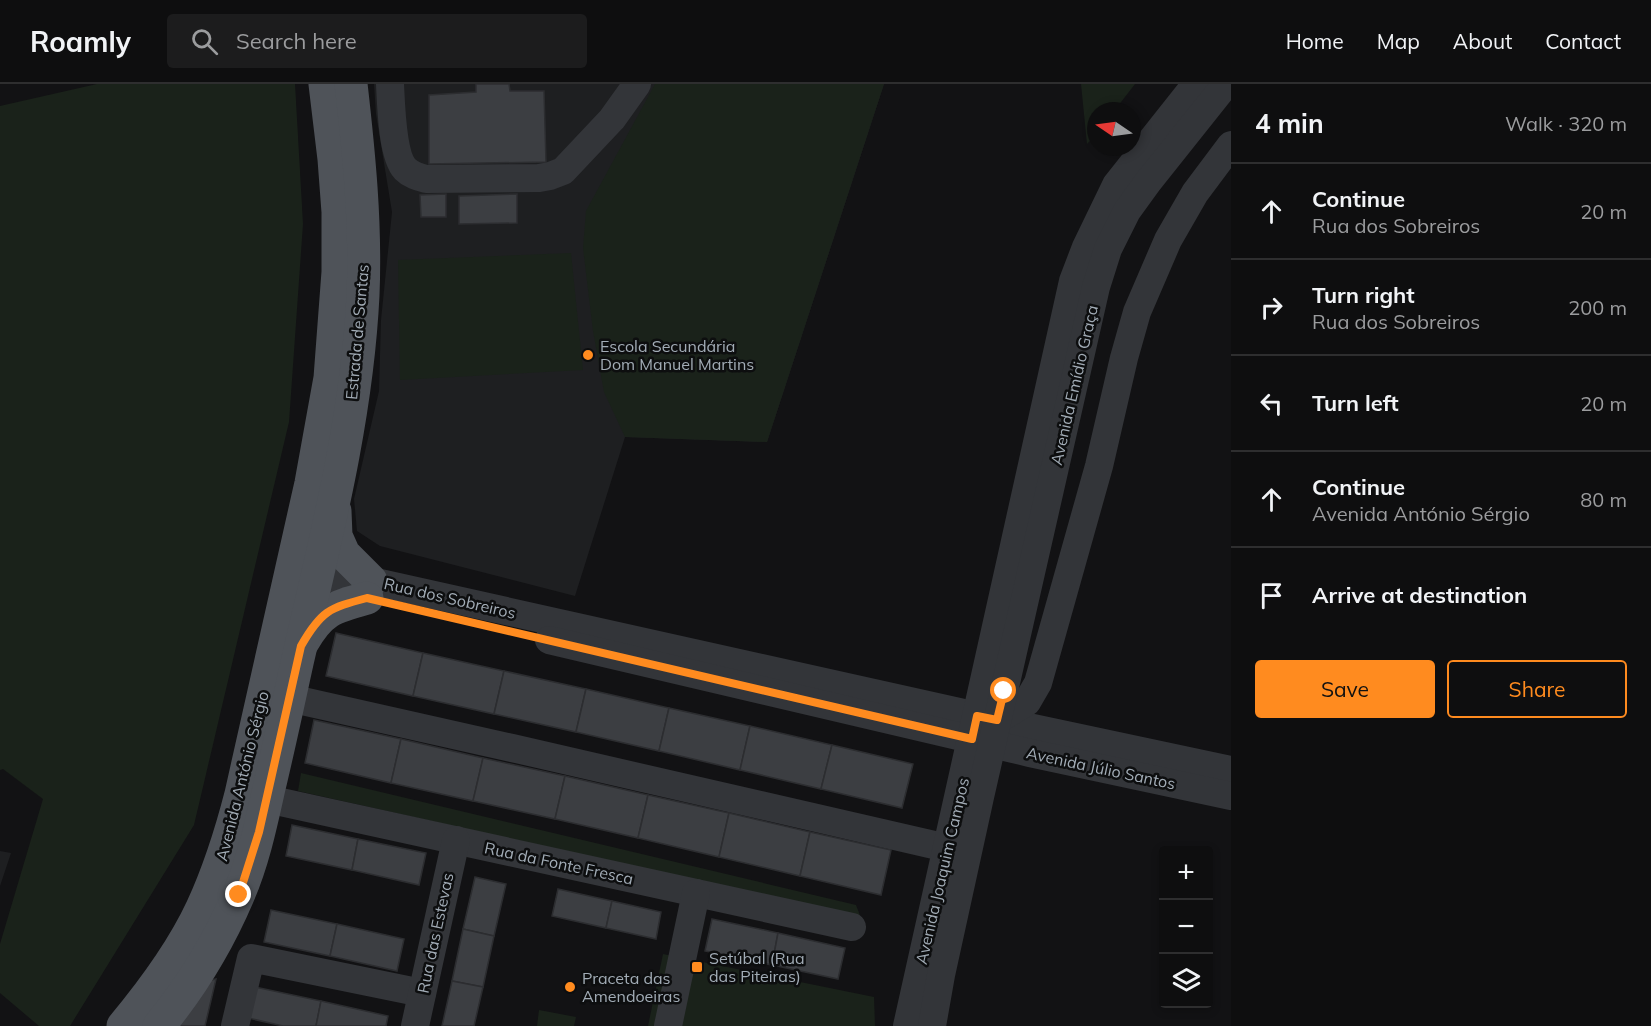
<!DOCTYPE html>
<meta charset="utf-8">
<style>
:root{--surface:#0e0e0f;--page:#1c1c1d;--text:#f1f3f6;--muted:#9b9c9e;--line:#2e2e2f;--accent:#ff8b1f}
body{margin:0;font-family:Mulish,sans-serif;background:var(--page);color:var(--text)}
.controls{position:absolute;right:18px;bottom:18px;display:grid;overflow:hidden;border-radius:6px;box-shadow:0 3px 9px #0003}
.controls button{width:54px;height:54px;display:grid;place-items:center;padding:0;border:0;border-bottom:2px solid var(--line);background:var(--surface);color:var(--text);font:30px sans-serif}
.compass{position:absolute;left:1087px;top:18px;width:54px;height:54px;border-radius:50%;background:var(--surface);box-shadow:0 3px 9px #0003;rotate:283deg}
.stop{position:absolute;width:18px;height:18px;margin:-14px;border:4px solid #ff8b1f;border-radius:50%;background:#fff}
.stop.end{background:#ff8b1f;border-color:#fff;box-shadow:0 2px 6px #0008}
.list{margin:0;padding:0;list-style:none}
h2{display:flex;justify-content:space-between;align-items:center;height:78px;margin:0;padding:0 24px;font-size:26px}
h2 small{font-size:20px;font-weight:400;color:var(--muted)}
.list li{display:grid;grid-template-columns:39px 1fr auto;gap:18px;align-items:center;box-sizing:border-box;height:96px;padding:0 24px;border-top:2px solid var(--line)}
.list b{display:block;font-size:22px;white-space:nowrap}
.list p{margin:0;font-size:20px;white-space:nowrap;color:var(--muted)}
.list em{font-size:20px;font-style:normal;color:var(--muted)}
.actions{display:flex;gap:12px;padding:18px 24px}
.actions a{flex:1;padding:14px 0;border:2px solid var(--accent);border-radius:6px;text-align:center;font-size:21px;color:var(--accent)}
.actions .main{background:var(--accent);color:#111}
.icon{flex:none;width:33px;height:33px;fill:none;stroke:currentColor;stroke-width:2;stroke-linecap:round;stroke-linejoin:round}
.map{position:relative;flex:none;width:1231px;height:942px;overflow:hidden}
header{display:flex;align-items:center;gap:36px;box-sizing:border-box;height:84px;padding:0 30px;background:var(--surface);border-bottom:2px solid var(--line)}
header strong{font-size:28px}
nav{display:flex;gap:33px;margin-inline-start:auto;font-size:21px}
.search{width:420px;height:54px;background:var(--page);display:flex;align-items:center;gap:15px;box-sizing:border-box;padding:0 21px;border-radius:6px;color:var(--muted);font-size:22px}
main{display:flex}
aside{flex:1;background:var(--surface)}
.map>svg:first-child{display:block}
</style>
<header>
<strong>Roamly</strong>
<div class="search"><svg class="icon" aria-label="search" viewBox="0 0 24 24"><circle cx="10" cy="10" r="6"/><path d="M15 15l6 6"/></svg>Search here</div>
<nav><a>Home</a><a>Map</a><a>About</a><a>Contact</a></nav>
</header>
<main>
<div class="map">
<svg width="1231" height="942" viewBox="0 0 1231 942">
<rect width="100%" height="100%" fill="#121214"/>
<!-- built -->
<g fill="#1e1f21">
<polygon points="374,0 884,0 767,358 625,353 575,512 380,462 357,447 354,415 379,307 381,236 392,128 376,30"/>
<polygon points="0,767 11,769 0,802"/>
</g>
<!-- green -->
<g fill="#1a221a">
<polygon points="97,0 295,0 303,140 289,338 194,741 70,942 39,942 0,909 0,860 43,715 3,685 0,686 0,22"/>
<polygon points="655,0 884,0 767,358 625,353 604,308 593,247 583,164 586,127"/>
<polygon points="1081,0 1135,0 1114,27 1096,27 1096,50 1087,60"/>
<polygon points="571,169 583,286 400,296 398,176"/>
<polygon points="301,689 856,821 861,834 298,707"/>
<polygon points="663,870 874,913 875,942 648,942"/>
<polygon points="539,926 576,933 574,942 537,942"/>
</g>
<!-- building -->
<g fill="#3c3e42" stroke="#2c2d30" stroke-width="1.5">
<polygon points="476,0 509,0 510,7 544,7 546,78 429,80 429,11 476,8"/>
<polygon points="446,110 446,133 421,133 420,111"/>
<polygon points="517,110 517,139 459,140 459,112"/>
<polygon points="336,549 423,569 413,612 326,592"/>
<polygon points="423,569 504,587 494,630 413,612"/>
<polygon points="504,587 586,605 576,648 494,630"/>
<polygon points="586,605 669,624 659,667 576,648"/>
<polygon points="669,624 750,642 740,686 659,667"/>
<polygon points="314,636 401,655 391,699 305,679"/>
<polygon points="750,642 832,661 821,705 740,686"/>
<polygon points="401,655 483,674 473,717 391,699"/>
<polygon points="832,661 913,680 902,724 821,705"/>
<polygon points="483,674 565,692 555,735 473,717"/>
<polygon points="565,692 648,711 638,754 555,735"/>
<polygon points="648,711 729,729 719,773 638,754"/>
<polygon points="729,729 810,748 800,792 719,773"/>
<polygon points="292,741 358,755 352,786 286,772"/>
<polygon points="810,748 891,766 881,811 800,792"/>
<polygon points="358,755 426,769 419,801 352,786"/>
<polygon points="475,793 506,800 494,852 463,845"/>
<polygon points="558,805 612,817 606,844 552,832"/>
<polygon points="612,817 661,828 656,855 606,844"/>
<polygon points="271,826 337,840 330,872 264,858"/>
<polygon points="712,835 778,849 772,881 705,867"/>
<polygon points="337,840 404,855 397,887 330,872"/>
<polygon points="463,845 494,852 483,903 452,897"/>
<polygon points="778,849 845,864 838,895 772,881"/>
<polygon points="216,895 205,942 167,942 207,897"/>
<polygon points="452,897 483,903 474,942 442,942"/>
<polygon points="255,903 321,917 316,942 283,942 248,934"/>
<polygon points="321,917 388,932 386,942 316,942"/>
</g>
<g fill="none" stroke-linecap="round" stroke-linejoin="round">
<!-- minor -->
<g stroke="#333539" stroke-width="28">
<path d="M 390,0 C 391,19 392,71 405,85 C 411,91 418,93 426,95 L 539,94 L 550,92 L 563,87 L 612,35 L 637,0"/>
<polyline points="297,489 316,493 371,497 977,632 1231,686"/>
<polyline points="549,556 1030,669 1231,712"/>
<polyline points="289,614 512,664 947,764"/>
<polyline points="997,636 1027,618 1038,599 1099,382 1124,274 1137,228 1168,156 1195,109 1231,61"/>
<polyline points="267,715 852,843"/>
<polyline points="235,942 251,874 422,909"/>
<polyline points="415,942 456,756"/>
<polyline points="668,942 696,809"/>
<polyline points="907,942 1073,197 1086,163 1116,101 1196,0"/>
<polyline points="932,942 941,891 980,713 1096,203 1108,165 1127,127 1148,98 1226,0"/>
</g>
<!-- major -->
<g stroke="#4f5359" stroke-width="33">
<polyline points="335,427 336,452 344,470 371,497"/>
<path d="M 303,558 C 321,526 334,523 367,514"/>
<path d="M 123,942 C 153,906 182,867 202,824 C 219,787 231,749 241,710 L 311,399 L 330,294 L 338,188 L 338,128 L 334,75 L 325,0"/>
<path d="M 159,942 C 191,903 218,859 238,812 C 253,778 261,740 269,704 C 279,662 288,620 297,579 C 325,457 357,336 363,211 C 366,140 359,70 351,0"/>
</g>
</g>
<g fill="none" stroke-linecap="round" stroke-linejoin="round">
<!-- route -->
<path stroke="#ff8b1f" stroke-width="8" d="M 239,811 L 259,748 L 301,562 C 321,527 329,524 367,514 L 972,655 L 977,632 L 997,636 L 1004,607"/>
</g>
<!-- markers -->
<g fill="#ff8b1f" stroke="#0d0e0f" stroke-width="2">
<circle cx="588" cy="271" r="6"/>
<rect x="691" y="877" width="12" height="12" rx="3"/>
<circle cx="570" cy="903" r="6"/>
</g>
<g text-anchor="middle" stroke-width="5" stroke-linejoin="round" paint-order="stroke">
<!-- street labels -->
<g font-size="16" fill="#a2acb6" stroke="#0d0e0f">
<text transform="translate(357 248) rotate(-85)" y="6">Estrada de Santas</text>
<text transform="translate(1074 301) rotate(-77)" y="6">Avenida Emídio Graça</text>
<text transform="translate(450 514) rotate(13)" y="6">Rua dos Sobreiros</text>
<text transform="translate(1101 684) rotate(12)" y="6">Avenida Júlio Santos</text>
<text transform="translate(242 692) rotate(-76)" y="6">Avenida António Sérgio</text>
<text transform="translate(559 779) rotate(12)" y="6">Rua da Fonte Fresca</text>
<text transform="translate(942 787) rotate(-77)" y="6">Avenida Joaquim Campos</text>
<text transform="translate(435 849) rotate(-78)" y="6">Rua das Estevas</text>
</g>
<!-- poi labels -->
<g font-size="16" fill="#a2acb6" stroke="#0d0e0f" text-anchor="start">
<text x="600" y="268">Escola Secundária<tspan x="600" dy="18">Dom Manuel Martins</tspan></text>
<text x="709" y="880">Setúbal (Rua<tspan x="709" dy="18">das Piteiras)</tspan></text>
<text x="582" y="900">Praceta das<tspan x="582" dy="18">Amendoeiras</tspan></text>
</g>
</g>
</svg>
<div class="controls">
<button>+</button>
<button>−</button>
<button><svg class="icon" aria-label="layers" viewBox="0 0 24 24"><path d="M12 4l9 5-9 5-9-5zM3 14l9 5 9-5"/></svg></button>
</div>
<svg class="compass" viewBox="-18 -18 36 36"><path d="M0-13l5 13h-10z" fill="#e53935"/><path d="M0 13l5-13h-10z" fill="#9b9c9e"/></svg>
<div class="stop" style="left:1004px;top:607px"></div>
<div class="stop end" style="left:239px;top:811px"></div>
</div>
<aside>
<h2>4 min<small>Walk · 320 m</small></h2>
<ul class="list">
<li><svg class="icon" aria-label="ahead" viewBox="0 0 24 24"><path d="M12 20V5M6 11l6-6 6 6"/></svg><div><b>Continue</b><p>Rua dos Sobreiros</p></div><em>20 m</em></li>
<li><svg class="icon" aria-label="right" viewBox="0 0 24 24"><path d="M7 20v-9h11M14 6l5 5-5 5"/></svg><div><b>Turn right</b><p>Rua dos Sobreiros</p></div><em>200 m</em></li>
<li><svg class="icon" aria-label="left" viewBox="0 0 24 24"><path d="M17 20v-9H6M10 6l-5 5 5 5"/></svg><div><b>Turn left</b></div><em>20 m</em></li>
<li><svg class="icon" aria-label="ahead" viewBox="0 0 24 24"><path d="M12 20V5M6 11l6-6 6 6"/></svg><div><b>Continue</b><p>Avenida António Sérgio</p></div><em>80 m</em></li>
<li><svg class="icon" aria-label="arrive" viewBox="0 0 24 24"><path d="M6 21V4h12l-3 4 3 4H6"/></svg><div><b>Arrive at destination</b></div></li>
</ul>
<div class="actions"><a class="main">Save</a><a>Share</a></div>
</aside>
</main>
